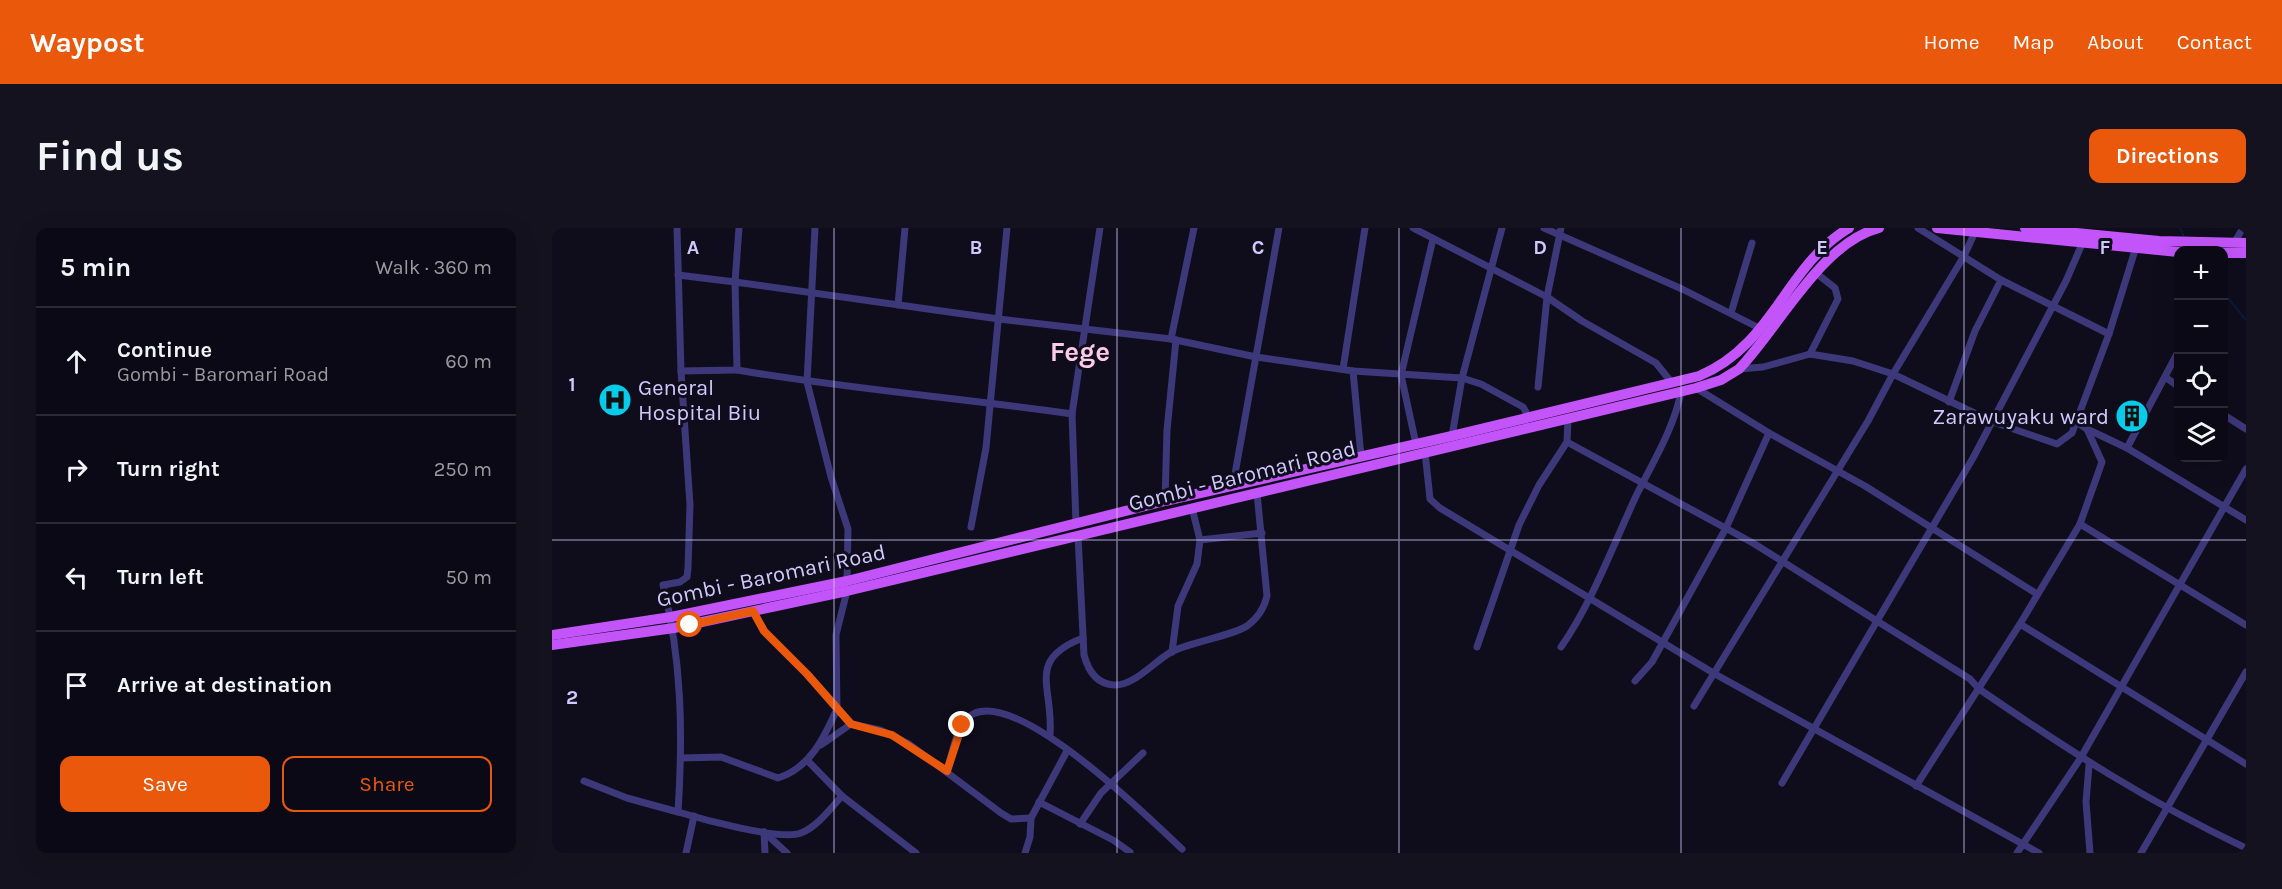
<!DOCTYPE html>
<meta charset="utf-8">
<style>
:root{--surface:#0b0915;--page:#14121e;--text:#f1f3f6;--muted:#9a9aa0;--line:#2b2a34;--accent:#ea580c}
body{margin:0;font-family:Karla,sans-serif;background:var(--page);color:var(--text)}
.controls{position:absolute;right:18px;top:18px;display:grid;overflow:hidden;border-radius:12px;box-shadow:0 6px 24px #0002}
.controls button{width:54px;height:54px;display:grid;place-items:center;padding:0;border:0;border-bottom:2px solid var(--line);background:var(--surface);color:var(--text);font:30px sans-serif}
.stop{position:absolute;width:18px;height:18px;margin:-14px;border:4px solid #ea580c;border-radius:50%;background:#fff}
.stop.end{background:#ea580c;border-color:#fff;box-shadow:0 2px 6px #0008}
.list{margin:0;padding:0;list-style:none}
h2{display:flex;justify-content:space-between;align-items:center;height:78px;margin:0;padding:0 24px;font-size:26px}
h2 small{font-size:20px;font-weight:400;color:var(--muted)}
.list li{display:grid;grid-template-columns:39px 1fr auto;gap:18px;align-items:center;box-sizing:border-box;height:108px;padding:0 24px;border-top:2px solid var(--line)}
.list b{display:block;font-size:22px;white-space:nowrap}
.list p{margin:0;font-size:20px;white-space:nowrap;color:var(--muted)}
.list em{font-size:20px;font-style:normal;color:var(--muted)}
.actions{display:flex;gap:12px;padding:18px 24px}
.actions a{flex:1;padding:14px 0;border:2px solid var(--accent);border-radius:12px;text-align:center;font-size:21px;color:var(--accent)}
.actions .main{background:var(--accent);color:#fff}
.icon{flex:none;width:33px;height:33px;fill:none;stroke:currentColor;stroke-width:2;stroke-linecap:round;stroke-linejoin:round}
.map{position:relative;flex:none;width:1694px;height:625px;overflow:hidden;border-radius:12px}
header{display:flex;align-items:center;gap:36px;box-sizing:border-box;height:84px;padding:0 30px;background:var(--accent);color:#fff}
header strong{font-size:28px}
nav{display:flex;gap:33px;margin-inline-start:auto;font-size:21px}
.intro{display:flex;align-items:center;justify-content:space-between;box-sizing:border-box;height:144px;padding:0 36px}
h1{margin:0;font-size:42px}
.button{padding:15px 27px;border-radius:12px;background:var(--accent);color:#fff;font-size:21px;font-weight:700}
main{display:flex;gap:36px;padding:0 36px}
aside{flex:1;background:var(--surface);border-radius:12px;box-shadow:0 6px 24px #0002}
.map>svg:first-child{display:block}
</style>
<header>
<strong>Waypost</strong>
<nav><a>Home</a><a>Map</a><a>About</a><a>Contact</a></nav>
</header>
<div class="intro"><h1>Find us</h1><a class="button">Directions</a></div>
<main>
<aside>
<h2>5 min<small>Walk · 360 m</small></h2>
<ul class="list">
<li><svg class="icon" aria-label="ahead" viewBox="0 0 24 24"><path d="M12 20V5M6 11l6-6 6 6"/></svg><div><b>Continue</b><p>Gombi - Baromari Road</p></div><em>60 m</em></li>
<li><svg class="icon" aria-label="right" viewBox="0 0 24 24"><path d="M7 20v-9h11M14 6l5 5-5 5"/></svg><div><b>Turn right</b></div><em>250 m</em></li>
<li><svg class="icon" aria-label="left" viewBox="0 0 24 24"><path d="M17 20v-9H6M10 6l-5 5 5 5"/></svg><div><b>Turn left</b></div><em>50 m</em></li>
<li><svg class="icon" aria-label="arrive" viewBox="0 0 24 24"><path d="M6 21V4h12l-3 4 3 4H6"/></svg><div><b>Arrive at destination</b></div></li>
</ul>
<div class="actions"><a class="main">Save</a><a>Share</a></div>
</aside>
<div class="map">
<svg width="1694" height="625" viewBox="0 0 1694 625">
<rect width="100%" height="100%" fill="#0f0c1c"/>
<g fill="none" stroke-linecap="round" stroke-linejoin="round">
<!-- stream -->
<g stroke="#0c1b3b" stroke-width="2">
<polyline points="1628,0 1633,11"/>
<polyline points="1672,65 1694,92"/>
</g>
<!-- minor -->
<g stroke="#3d3879" stroke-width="7">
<path d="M 125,0 L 129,143 L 138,277 L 136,340 L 135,349 L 128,354 L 111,357 C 130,432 131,507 126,584 C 149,591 229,613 249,605 C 265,599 278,581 290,568"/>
<polyline points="187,0 183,54 447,91 619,111 704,129 801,143 910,150 929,156 971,179 974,184 973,193"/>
<polyline points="263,0 255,154 279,249 296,301 295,353"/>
<polyline points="861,0 995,69 1030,93 1104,135 1120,155"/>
<polyline points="992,0 1130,61 1209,101"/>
<polyline points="1366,0 1449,52 1557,106"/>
<polyline points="1682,15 1691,0"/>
<path d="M 1530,16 L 1514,53 L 1421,230 L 1325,393 L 1418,451 L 1427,461 C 1516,522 1596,574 1694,620"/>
<polyline points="126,47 183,54 185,142 129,143"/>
<polyline points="346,77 353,0"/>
<polyline points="1179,85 1200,15"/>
<polyline points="619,111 642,0"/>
<polyline points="1258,126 1286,71 1283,60 1264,45"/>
<polyline points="791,141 813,0"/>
<polyline points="1187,141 1211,139 1258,126 1301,133 1341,146 1441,194 1505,216 1520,205 1557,106 1584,19"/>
<path d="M 185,142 C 296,161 409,170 520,186"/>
<polyline points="801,143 809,228"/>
<polyline points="1613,149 1626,158"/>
<polyline points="986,159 995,69 1009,0"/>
<polyline points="1144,160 1217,205 1313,258 1485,366"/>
<polyline points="1397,174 1423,103 1449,52"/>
<polyline points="1672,187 1694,201"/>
<polyline points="1535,201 1575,220 1694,292"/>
<polyline points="900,208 910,150 950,0"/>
<polyline points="1015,214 1201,315 1325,393 1230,555"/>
<polyline points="864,216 849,147 881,11"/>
<polyline points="1575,220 1626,124"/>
<polyline points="873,224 878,271 888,280 1163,446 1487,625"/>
<polyline points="681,257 727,0"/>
<polyline points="613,273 615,202 624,112"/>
<polyline points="524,295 520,186 548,0"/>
<polyline points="1528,296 1694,397"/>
<polyline points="419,299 434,220 455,0"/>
<path d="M 526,308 L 532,427 C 536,442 544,456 562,457 C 583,458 603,432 621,423 C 640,414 682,407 695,398 C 706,390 712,381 715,368 L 705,265"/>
<polyline points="648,312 710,305"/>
<polyline points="295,363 284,407 285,481 299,496 328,502 357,516 449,585 459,591 479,590"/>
<polyline points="1468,396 1694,536"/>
<polyline points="925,419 967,297 987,257 1015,214 1016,192"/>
<path d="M 1009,419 C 1040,375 1062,315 1085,266 C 1101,234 1122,200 1129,164"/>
<polyline points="620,424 626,378 645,336 648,312 640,280"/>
<polyline points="1083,453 1100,434 1174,300 1217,205"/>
<polyline points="1142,478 1316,193 1341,146 1412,28 1423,4"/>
<path d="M 498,507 C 502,460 473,432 531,410"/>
<polyline points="269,517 299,496"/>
<path d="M 129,530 L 169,529 L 226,550 C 258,540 272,510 285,481 L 255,446 L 212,403 L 201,383"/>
<polyline points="255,532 290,568 364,625"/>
<polyline points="1537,537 1534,574 1538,625"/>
<path d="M 395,544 C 400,527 404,495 421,486 C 468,462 597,590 630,621"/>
<polyline points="32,553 75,570 126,584"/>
<polyline points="1364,558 1468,396 1528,296 1550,234 1535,201 1523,193"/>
<polyline points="487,574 561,612 578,624"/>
<polyline points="528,596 549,565 591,525"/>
<polyline points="212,604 235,625"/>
<polyline points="212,604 213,625"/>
<polyline points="134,625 142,588"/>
<polyline points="473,625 478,609 479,590 515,523"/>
<polyline points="1465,625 1528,531 1694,241"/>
<polyline points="1589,625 1694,444"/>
</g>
<!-- primary -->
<g stroke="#c254f9" stroke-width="10">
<polyline points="1385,0 1626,24"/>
<polyline points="1473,0 1607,13 1694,15"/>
<polyline points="1672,25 1694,25"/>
<path d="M 0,407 L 119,389 L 295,353 L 613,273 L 900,208 L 1147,148 C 1222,117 1233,38 1297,0"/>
<path d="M 0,417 L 122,400 L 295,363 L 1144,160 L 1169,152 L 1187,141 C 1228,98 1269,15 1327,0"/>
</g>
</g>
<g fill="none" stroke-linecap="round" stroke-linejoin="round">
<!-- route -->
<polyline stroke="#ea580c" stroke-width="8" points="138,397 201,383 212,403 255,446 299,496 340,507 395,543 410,497"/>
</g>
<!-- grid -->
<path fill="none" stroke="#d1c9fd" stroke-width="1.5" stroke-opacity="0.55" d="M 282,0 L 282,625M 565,0 L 565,625M 847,0 L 847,625M 1129,0 L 1129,625M 1412,0 L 1412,625M 0,312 L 1694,312"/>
<!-- icons -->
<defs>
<symbol id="hospital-disc" viewBox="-11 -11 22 22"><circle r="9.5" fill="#08cae9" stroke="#0f0c1c"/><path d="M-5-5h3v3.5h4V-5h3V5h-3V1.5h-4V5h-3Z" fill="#111"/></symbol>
<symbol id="building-disc" viewBox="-11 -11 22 22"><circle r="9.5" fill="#08cae9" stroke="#0f0c1c"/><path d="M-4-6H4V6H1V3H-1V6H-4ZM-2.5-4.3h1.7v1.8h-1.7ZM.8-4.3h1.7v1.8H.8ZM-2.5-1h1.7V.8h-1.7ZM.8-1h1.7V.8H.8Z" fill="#111"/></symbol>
</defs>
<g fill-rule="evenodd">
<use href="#hospital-disc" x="44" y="153" width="38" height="38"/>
<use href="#building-disc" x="1561" y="169" width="38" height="38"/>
</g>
<g text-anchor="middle" stroke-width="6" stroke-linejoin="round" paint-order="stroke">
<!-- poi labels -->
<g font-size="22" fill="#d1c9fd" stroke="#0f0c1c" text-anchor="start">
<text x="86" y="167">General<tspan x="86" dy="25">Hospital Biu</tspan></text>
<text x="1557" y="196" text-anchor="end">Zarawuyaku ward</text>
</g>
<!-- street labels -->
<g font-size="22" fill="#d1c9fd" stroke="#0f0c1c">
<text transform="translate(690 247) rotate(-14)" y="8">Gombi - Baromari Road</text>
<text transform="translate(219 347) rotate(-12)" y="8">Gombi - Baromari Road</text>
</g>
<!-- district labels -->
<g font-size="28" font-weight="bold" fill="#fdcae9" stroke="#0f0c1c">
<text x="528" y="133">Fege</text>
</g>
</g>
<g font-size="20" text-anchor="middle" font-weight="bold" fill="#d1c9fd" stroke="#0f0c1c" stroke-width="6" stroke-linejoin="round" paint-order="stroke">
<text x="141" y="26">A</text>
<text x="424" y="26">B</text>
<text x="706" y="26">C</text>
<text x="988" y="26">D</text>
<text x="1270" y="26">E</text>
<text x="1553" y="26">F</text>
<text x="20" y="163">1</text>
<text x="20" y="476">2</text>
</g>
</svg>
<div class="controls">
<button>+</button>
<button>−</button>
<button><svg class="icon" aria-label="locate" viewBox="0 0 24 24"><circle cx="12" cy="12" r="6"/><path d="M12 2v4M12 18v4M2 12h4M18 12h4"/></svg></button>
<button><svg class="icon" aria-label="layers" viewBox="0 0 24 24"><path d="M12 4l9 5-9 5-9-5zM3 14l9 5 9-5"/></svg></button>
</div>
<div class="stop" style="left:138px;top:397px"></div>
<div class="stop end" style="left:410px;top:497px"></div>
</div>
</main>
